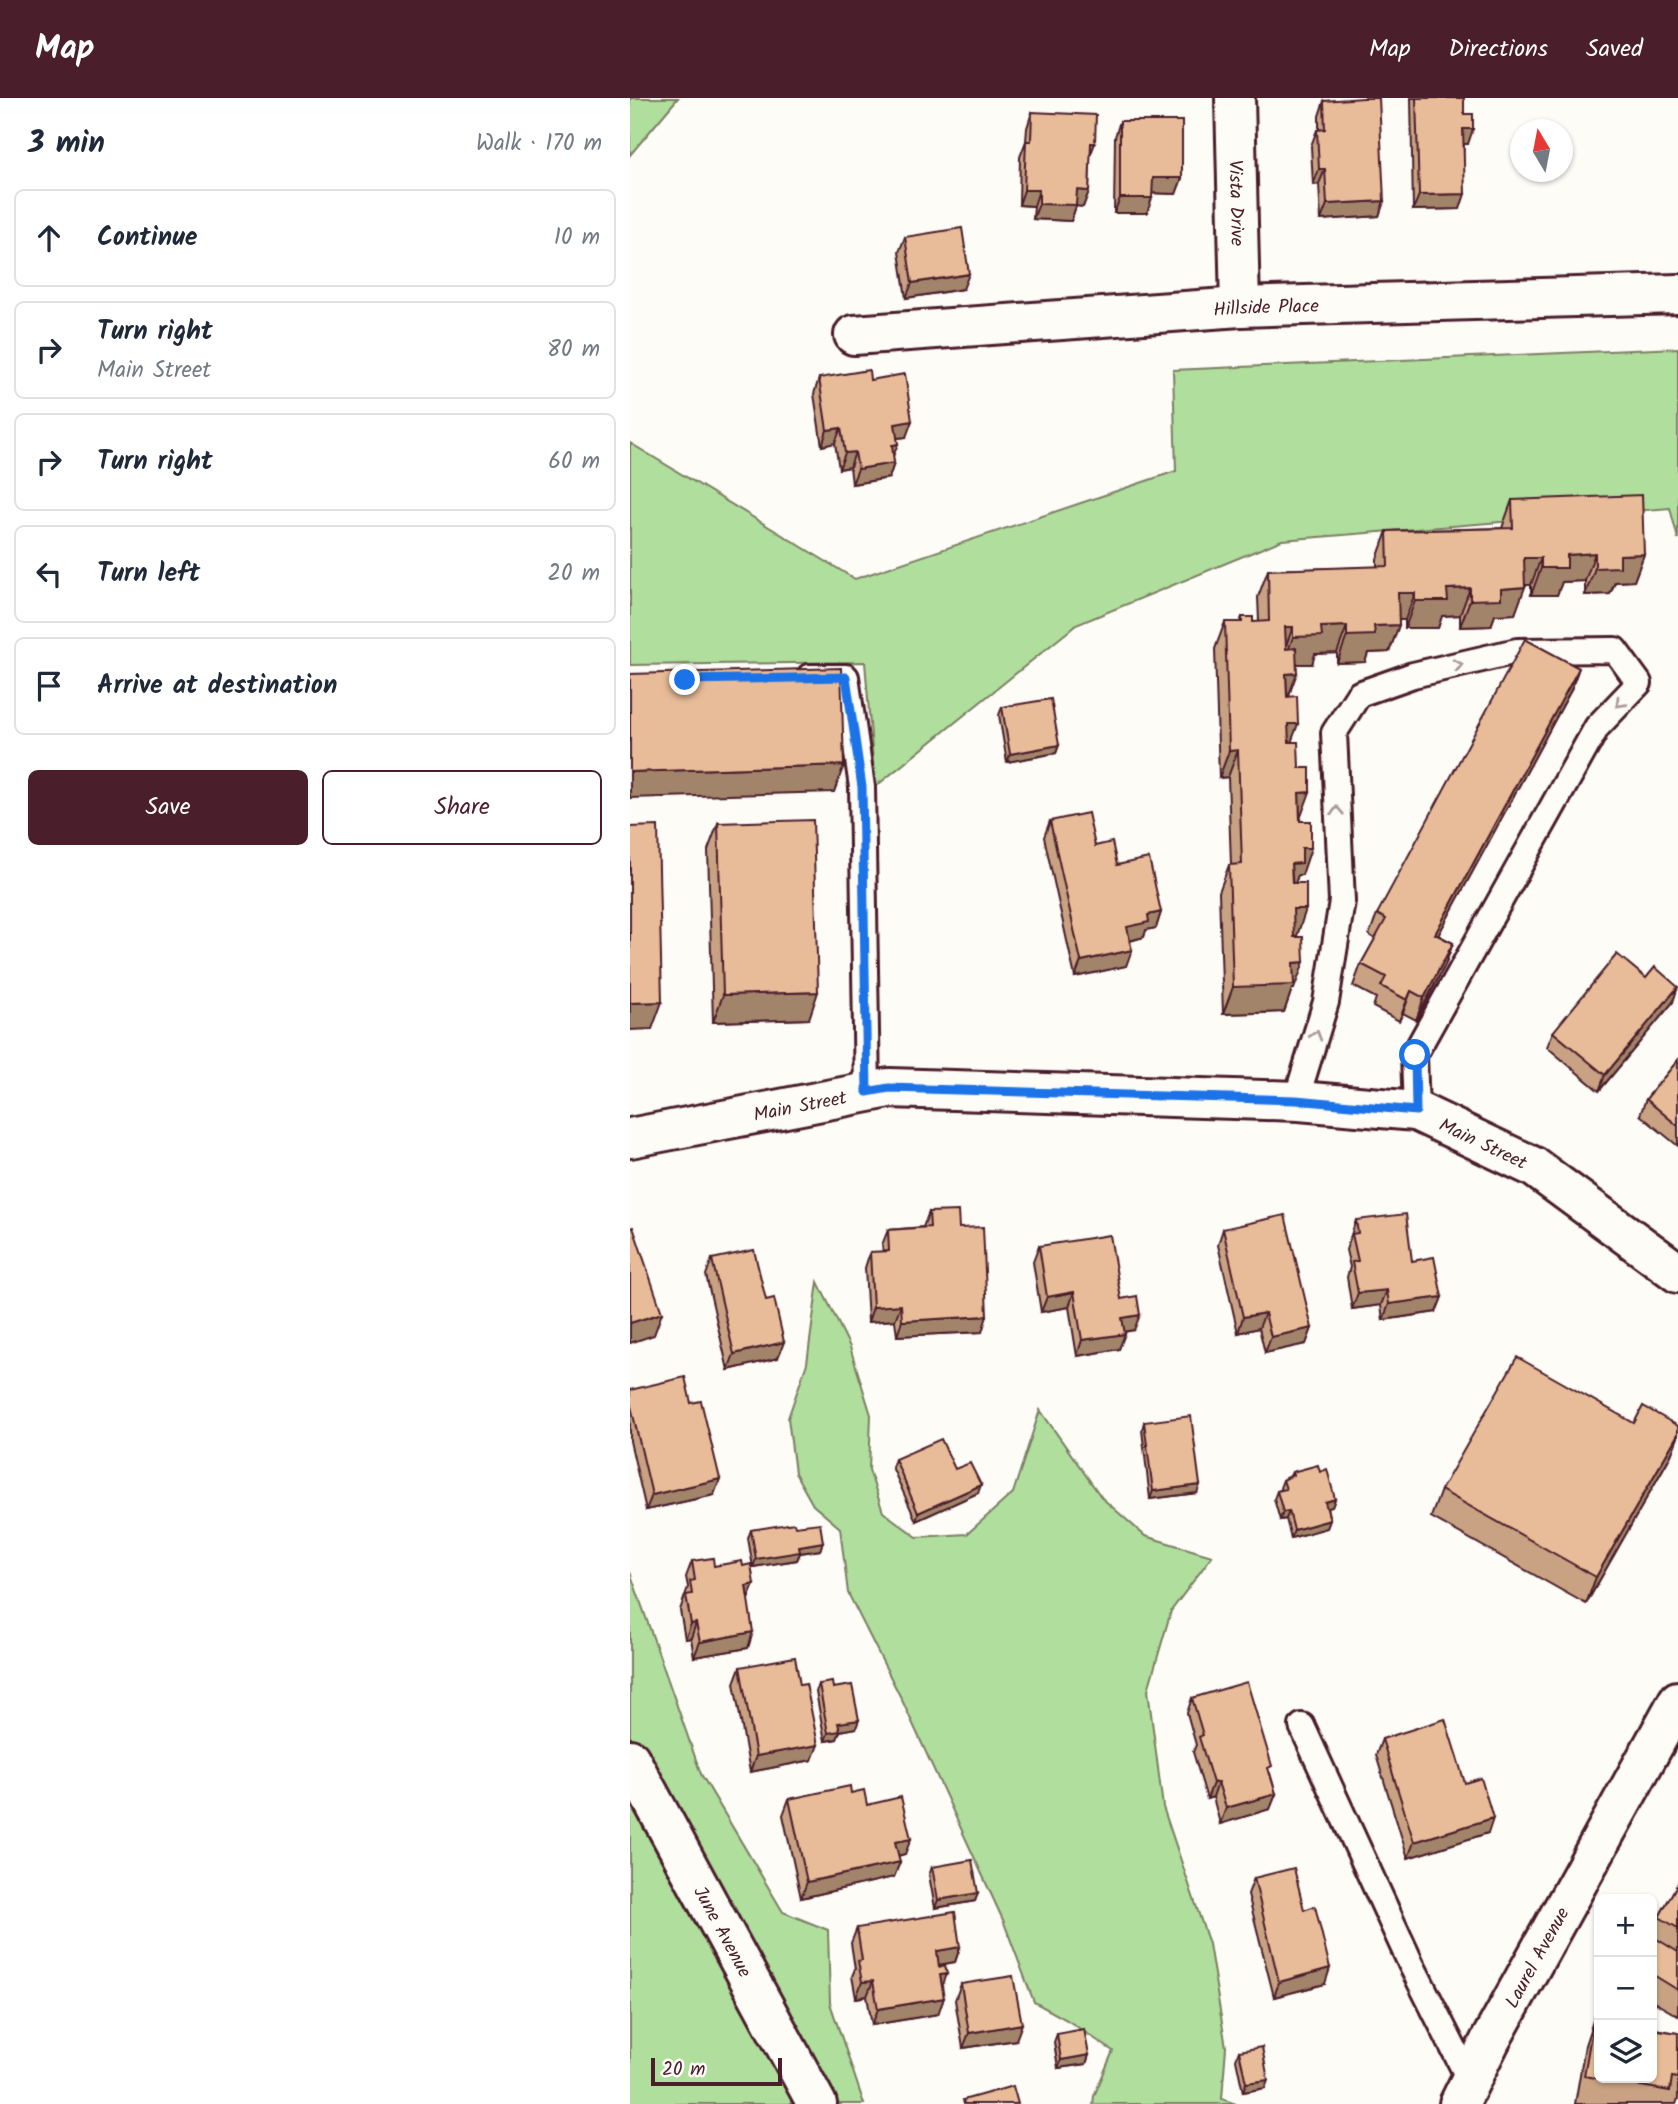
<!DOCTYPE html>
<meta charset="utf-8">
<style>
:root{--surface:#fff;--page:#f2f2f3;--text:#1f2937;--muted:#747a83;--line:#e0e1e3;--accent:#4a1f2b}
body{margin:0;font-family:Kalam,sans-serif;background:var(--page);color:var(--text)}
.controls{position:absolute;right:21px;bottom:21px;display:grid;overflow:hidden;border-radius:10px;box-shadow:0 2px 5px #0004}
.controls button{width:63px;height:63px;display:grid;place-items:center;padding:0;border:0;border-bottom:2px solid var(--line);background:var(--surface);color:var(--text);font:35px sans-serif}
.compass{position:absolute;left:880px;top:21px;width:63px;height:63px;border-radius:50%;background:var(--surface);box-shadow:0 2px 5px #0004;rotate:350deg}
.scale{position:absolute;left:21px;bottom:18px;width:131px;box-sizing:border-box;padding-left:7px;border:4px solid #4a1f2b;border-top:0;font-size:19px;line-height:24px;white-space:nowrap;color:#4a1f2b;-webkit-text-stroke:5px #fdfcf7;paint-order:stroke}
.stop{position:absolute;width:21px;height:21px;margin:-16px;border:5px solid #1a73e8;border-radius:50%;background:#fff}
.stop.end{background:#1a73e8;border-color:#fff;box-shadow:0 2px 7px #0008}
.list{margin:0;padding:0;list-style:none}
h2{display:flex;justify-content:space-between;align-items:center;height:91px;margin:0;padding:0 28px;font-size:30px}
h2 small{font-size:23px;font-weight:400;color:var(--muted)}
.list li{display:grid;grid-template-columns:46px 1fr auto;gap:21px;align-items:center;box-sizing:border-box;height:98px;margin:0 14px 14px;padding:0 14px;border:2px solid var(--line);border-radius:10px}
.list b{display:block;font-size:26px;white-space:nowrap}
.list p{margin:0;font-size:23px;white-space:nowrap;color:var(--muted)}
.list em{font-size:23px;font-style:normal;color:var(--muted)}
.actions{display:flex;gap:14px;padding:21px 28px}
.actions a{flex:1;padding:16px 0;border:2px solid var(--accent);border-radius:10px;text-align:center;font-size:24px;color:var(--accent)}
.actions .main{background:var(--accent);color:#fff}
.icon{flex:none;width:38px;height:38px;fill:none;stroke:currentColor;stroke-width:2;stroke-linecap:round;stroke-linejoin:round}
.map{position:relative;flex:none;width:1048px;height:2006px;overflow:hidden}
header{display:flex;align-items:center;gap:42px;box-sizing:border-box;height:98px;padding:0 35px;background:var(--accent);color:#fff}
header strong{font-size:33px}
nav{display:flex;gap:38px;margin-inline-start:auto;font-size:24px}
main{display:flex}
aside{flex:1;background:var(--surface)}
.map>svg:first-child{display:block}
</style>
<header>
<strong>Map</strong>
<nav><a>Map</a><a>Directions</a><a>Saved</a></nav>
</header>
<main>
<aside>
<h2>3 min<small>Walk · 170 m</small></h2>
<ul class="list">
<li><svg class="icon" aria-label="ahead" viewBox="0 0 24 24"><path d="M12 20V5M6 11l6-6 6 6"/></svg><div><b>Continue</b></div><em>10 m</em></li>
<li><svg class="icon" aria-label="right" viewBox="0 0 24 24"><path d="M7 20v-9h11M14 6l5 5-5 5"/></svg><div><b>Turn right</b><p>Main Street</p></div><em>80 m</em></li>
<li><svg class="icon" aria-label="right" viewBox="0 0 24 24"><path d="M7 20v-9h11M14 6l5 5-5 5"/></svg><div><b>Turn right</b></div><em>60 m</em></li>
<li><svg class="icon" aria-label="left" viewBox="0 0 24 24"><path d="M17 20v-9H6M10 6l-5 5 5 5"/></svg><div><b>Turn left</b></div><em>20 m</em></li>
<li><svg class="icon" aria-label="arrive" viewBox="0 0 24 24"><path d="M6 21V4h12l-3 4 3 4H6"/></svg><div><b>Arrive at destination</b></div></li>
</ul>
<div class="actions"><a class="main">Save</a><a>Share</a></div>
</aside>
<div class="map">
<svg width="1048" height="2006" viewBox="0 0 1048 2006">
<rect width="100%" height="100%" fill="#fdfcf7"/>
<filter id="ink" filterUnits="userSpaceOnUse"><feTurbulence type="fractalNoise" baseFrequency=".0143" numOctaves="2"/><feDisplacementMap in="SourceGraphic" scale="14" xChannelSelector="R" yChannelSelector="G"/><feConvolveMatrix kernelMatrix="1 2 1 2 8 2 1 2 1" color-interpolation-filters="sRGB"/></filter>
<g filter="url(#ink)">
<!-- green -->
<g fill="#afde9d" stroke="#7c7e64" stroke-width="2">
<polygon points="0,0 48,0 0,57"/>
<polygon points="1048,250 1048,441 1040,410 652,442 446,527 245,689 235,564 0,567 0,345 225,481 546,373 543,272"/>
<polygon points="188,1184 220,1249 241,1317 239,1372 253,1414 287,1439 337,1436 383,1395 410,1312 472,1400 515,1438 582,1458 541,1513 518,1592 533,1709 579,1846 596,1949 592,2001 606,2006 463,2006 464,1998 483,1953 437,1922 404,1904 373,1822 271,1600 218,1495 210,1430 183,1407 165,1375 158,1320 177,1265"/>
<polygon points="0,1474 71,1676 153,1814 198,1832 200,1905 234,2006 0,2006"/>
</g>
<g fill="none" stroke-linecap="round" stroke-linejoin="round">
<defs>
<g id="service">
<polyline points="179,579 216,579 232,689 237,994"/>
<polyline points="666,1002 696,904 712,803 704,635 729,596 783,577 887,553 985,552 1009,585 967,629 784,957 786,1013"/>
<polyline points="672,1628 781,1866 840,1983"/>
</g>
<g id="minor">
<path id="s1" d="M 605,0 L 610,209"/>
<path id="s2" d="M 224,237 L 610,209 L 1048,196"/>
<path id="s3" d="M 0,1661 L 187,2006"/>
</g>
<g id="secondary">
<path id="s4" d="M 0,1040 L 259,990 L 669,1003 L 786,1013 L 904,1069 L 1048,1175"/>
<path id="s5" d="M 829,2006 L 860,1943 L 1048,1603"/>
</g>
</defs>
<!-- service casing -->
<use href="#service" stroke="#4a1f2b" stroke-width="30"/>
<!-- minor casing -->
<use href="#minor" stroke="#4a1f2b" stroke-width="44"/>
<!-- secondary casing -->
<use href="#secondary" stroke="#4a1f2b" stroke-width="44"/>
<!-- service -->
<use href="#service" stroke="#fdfcf7" stroke-width="24"/>
<!-- minor -->
<use href="#minor" stroke="#fdfcf7" stroke-width="38"/>
<!-- secondary -->
<use href="#secondary" stroke="#fdfcf7" stroke-width="38"/>
</g>
<!-- wall -->
<g fill="#c8a283" stroke="#4a1f2b" stroke-width="2">
<polygon points="781,0 834,0 834,16 838,46 834,46 830,111 783,112"/>
<polygon points="694,3 754,103 749,118 691,122 689,86 683,87 681,48 687,32 689,32 689,18"/>
<polygon points="402,14 460,58 459,93 453,109 446,108 441,123 403,121 404,108 389,107 390,59 396,43 397,30"/>
<polygon points="490,23 552,80 546,96 522,95 517,115 484,115 485,39"/>
<polygon points="275,139 333,191 276,200 269,154"/>
<polygon points="189,280 240,282 276,339 267,340 263,358 264,365 259,380 222,386 220,369 209,371 205,345 192,348 184,296"/>
<polygon points="882,402 1014,456 1004,483 985,484 980,496 955,497 955,483 932,484 927,497 901,497 901,487 895,487 885,516 865,517 861,528 830,529 830,517 812,518 808,530 775,530 775,522 769,522 769,527 759,554 738,555 735,564 707,565 707,555 685,556 682,566 667,566 659,599 662,644 670,721 672,777 668,777 665,785 667,838 664,838 664,891 662,891 654,914 593,916 589,794 599,767 601,767 598,679 589,680 585,551 595,524 610,524 612,519 623,524 629,524 628,499 638,472 747,469 747,461 757,433 872,430"/>
<polygon points="941,592 808,837 823,845 815,867 786,922 773,915 769,923 743,909 746,900 723,888 731,866 745,841 739,837 747,816"/>
<polygon points="372,609 429,647 426,655 377,664 369,617"/>
<polygon points="420,723 465,748 487,767 531,814 526,830 516,832 514,839 500,843 496,868 445,879 414,739"/>
<polygon points="88,725 179,921 83,924 78,752"/>
<polygon points="1016,880 1043,904 969,993 917,949 923,934"/>
<polygon points="1048,962 1048,1048 1010,1017 1016,1001"/>
<polygon points="299,1114 329,1130 352,1234 267,1238 265,1222 238,1224 235,1170 240,1154 253,1154 252,1147 258,1132 293,1129"/>
<polygon points="726,1122 782,1163 812,1199 806,1214 753,1222 751,1207 722,1211 717,1179 720,1169 716,1152"/>
<polygon points="593,1131 682,1230 676,1246 635,1255 629,1230 608,1235 588,1147"/>
<polygon points="409,1148 491,1201 504,1232 494,1234 489,1251 447,1258 439,1209 411,1214 403,1164"/>
<polygon points="82,1161 136,1202 148,1260 98,1272 76,1177"/>
<polygon points="0,1292 84,1397 16,1412 0,1343"/>
<polygon points="514,1324 567,1395 520,1401 512,1332"/>
<polygon points="1004,1325 1048,1328 1048,1339 1041,1357 956,1506 801,1419 811,1392"/>
<polygon points="265,1361 325,1371 348,1395 286,1423 262,1369"/>
<polygon points="662,1374 690,1374 705,1401 702,1409 697,1410 700,1422 697,1430 661,1440 656,1421 650,1422 644,1401 647,1393 651,1392 650,1390 653,1382 660,1378"/>
<polygon points="165,1428 193,1444 190,1452 170,1455 167,1462 123,1469 118,1440 121,1432"/>
<polygon points="62,1463 84,1468 118,1502 118,1550 64,1559 61,1540 55,1541 50,1512 58,1489 56,1479"/>
<polygon points="110,1569 170,1587 182,1662 120,1674 104,1585"/>
<polygon points="189,1586 203,1590 226,1630 210,1633 207,1641 195,1643 186,1594"/>
<polygon points="562,1600 640,1675 646,1696 640,1711 590,1726 583,1699 577,1701 563,1654 566,1647 557,1615"/>
<polygon points="752,1641 835,1685 863,1720 858,1735 778,1760 746,1657"/>
<polygon points="221,1695 237,1707 275,1756 268,1758 270,1764 264,1779 171,1800 153,1717 159,1701"/>
<polygon points="302,1769 348,1795 345,1803 305,1810 299,1777"/>
<polygon points="624,1780 674,1812 695,1886 644,1899 618,1796"/>
<polygon points="1048,1785 1048,1918 1022,1903 1022,1838 1029,1819"/>
<polygon points="227,1830 330,1849 325,1864 309,1867 312,1889 308,1916 242,1927 237,1898 226,1900 222,1878 225,1871 221,1845"/>
<polygon points="331,1886 386,1942 333,1950 325,1902"/>
<polygon points="964,1920 1048,1935 1048,2001 1046,2006 945,2006 955,1947"/>
<polygon points="427,1936 459,1957 456,1966 428,1970 424,1944"/>
<polygon points="609,1953 638,1982 635,1990 613,1994 606,1961"/>
</g>
<!-- shaded-wall -->
<g fill="#a2846a" stroke="#4a1f2b" stroke-width="2">
<polygon points="833,31 843,31 838,46 828,46"/>
<polygon points="461,45 465,45 459,61"/>
<polygon points="689,71 695,71 689,86 683,87"/>
<polygon points="523,80 552,80 546,96 517,95"/>
<polygon points="394,92 409,92 404,108 389,107"/>
<polygon points="447,92 459,93 453,109 446,108 441,123 403,121 409,106"/>
<polygon points="835,96 830,111 783,112 789,97"/>
<polygon points="490,100 522,100 517,115 484,115"/>
<polygon points="754,103 749,118 691,122 697,106"/>
<polygon points="339,176 333,191 276,200 282,185"/>
<polygon points="282,323 276,339 259,341 265,326"/>
<polygon points="211,330 205,345 192,348 197,332"/>
<polygon points="268,346 262,361 262,347"/>
<polygon points="225,354 220,369 209,371 215,355"/>
<polygon points="264,365 259,380 222,386 228,371"/>
<polygon points="965,455 955,483 932,484 927,497 901,497 911,470 937,457"/>
<polygon points="1014,456 1004,483 985,484 980,496 955,497 965,470 990,457"/>
<polygon points="894,460 911,460 901,487 885,487"/>
<polygon points="895,489 885,516 865,517 861,528 830,529 840,502 871,491"/>
<polygon points="840,490 830,517 812,518 808,530 775,530 785,503 817,491"/>
<polygon points="768,495 785,495 775,522 758,522"/>
<polygon points="769,527 759,554 738,555 735,564 707,565 717,538 744,528"/>
<polygon points="717,528 707,555 685,556 682,566 653,566 663,539 691,529"/>
<polygon points="655,529 663,529 653,556"/>
<polygon points="949,570 941,592 797,858 805,836"/>
<polygon points="667,575 657,602 656,576"/>
<polygon points="658,626 668,626 658,653"/>
<polygon points="429,647 426,655 377,664 380,656"/>
<polygon points="608,652 598,679 589,680 599,653"/>
<polygon points="214,667 204,694 0,700 0,674"/>
<polygon points="680,694 670,721 669,695"/>
<polygon points="672,750 681,750 672,777 668,777 663,792 661,766"/>
<polygon points="663,811 676,811 667,838 654,838"/>
<polygon points="531,814 526,830 516,832 514,839 491,845 497,829 518,817"/>
<polygon points="823,845 815,867 786,922 794,900"/>
<polygon points="502,852 496,868 445,879 451,863"/>
<polygon points="674,864 664,891 662,891 654,914 593,916 603,889 663,865"/>
<polygon points="1048,889 1043,904 969,993 975,977"/>
<polygon points="781,893 773,915 769,923 777,902"/>
<polygon points="188,894 179,921 83,924 93,897"/>
<polygon points="32,904 22,931 0,932 0,905"/>
<polygon points="757,1192 751,1207 722,1211 728,1195"/>
<polygon points="444,1194 439,1209 411,1214 417,1199"/>
<polygon points="812,1199 806,1214 753,1222 759,1206"/>
<polygon points="271,1207 265,1222 238,1224 243,1209"/>
<polygon points="32,1215 24,1237 0,1245 0,1225"/>
<polygon points="635,1215 629,1230 608,1235 613,1219"/>
<polygon points="510,1217 504,1232 486,1235 492,1220"/>
<polygon points="357,1218 352,1234 267,1238 272,1223"/>
<polygon points="682,1230 676,1246 635,1255 641,1239"/>
<polygon points="495,1236 489,1251 447,1258 452,1242"/>
<polygon points="154,1244 148,1260 98,1272 104,1256"/>
<polygon points="1048,1336 1048,1339 1041,1357 956,1506 966,1479"/>
<polygon points="90,1381 84,1397 16,1412 22,1397"/>
<polygon points="351,1387 348,1395 286,1423 288,1415"/>
<polygon points="570,1387 567,1395 520,1401 523,1393"/>
<polygon points="705,1401 702,1409 692,1412 695,1404"/>
<polygon points="659,1413 656,1421 650,1422 653,1414"/>
<polygon points="700,1422 697,1430 661,1440 664,1432"/>
<polygon points="193,1444 190,1452 170,1455 167,1462 123,1469 126,1461 169,1448"/>
<polygon points="124,1486 118,1502 116,1488"/>
<polygon points="66,1525 61,1540 55,1541 61,1526"/>
<polygon points="123,1534 118,1550 64,1559 70,1544"/>
<polygon points="229,1622 226,1630 210,1633 207,1641 195,1643 198,1635 208,1625"/>
<polygon points="188,1647 182,1662 120,1674 126,1658"/>
<polygon points="588,1684 583,1699 577,1701 583,1685"/>
<polygon points="646,1696 640,1711 590,1726 596,1710"/>
<polygon points="863,1720 858,1735 778,1760 784,1744"/>
<polygon points="281,1741 275,1756 259,1760 265,1744"/>
<polygon points="270,1764 264,1779 171,1800 177,1784"/>
<polygon points="348,1795 345,1803 305,1810 308,1802"/>
<polygon points="330,1849 325,1864 302,1868 307,1853"/>
<polygon points="700,1870 695,1886 644,1899 649,1884"/>
<polygon points="317,1876 311,1892 310,1877"/>
<polygon points="243,1883 237,1898 226,1900 232,1884"/>
<polygon points="314,1900 308,1916 242,1927 248,1911"/>
<polygon points="392,1926 386,1942 333,1950 339,1935"/>
<polygon points="459,1957 456,1966 428,1970 431,1962"/>
<polygon points="638,1982 635,1990 613,1994 616,1985"/>
</g>
<!-- building -->
<g fill="#e8bc98" stroke="#4a1f2b" stroke-width="2">
<polygon points="733,0 749,0 754,103 697,106 695,71 689,71 687,32 695,31 694,3"/>
<polygon points="786,0 834,0 834,16 843,16 843,31 833,31 835,96 789,97"/>
<polygon points="402,14 466,17 465,45 461,45 459,93 447,92 446,107 409,106 409,92 394,92 396,43 401,43"/>
<polygon points="490,23 552,23 552,80 523,80 522,100 490,100"/>
<polygon points="332,130 339,176 282,185 275,139"/>
<polygon points="239,272 240,282 275,276 282,323 265,326 268,346 262,347 264,365 228,371 225,354 215,355 211,330 197,332 189,280"/>
<polygon points="1012,397 1014,456 990,457 990,469 965,470 965,455 937,457 937,470 911,470 911,460 894,460 895,489 871,491 871,501 840,502 840,490 817,491 818,503 785,503 785,495 768,495 769,527 744,528 745,537 717,538 717,528 691,529 692,538 663,539 663,529 655,529 656,551 666,550 667,575 656,576 657,599 667,598 668,626 658,626 659,644 668,644 669,670 680,670 680,694 669,695 670,723 681,723 681,750 672,750 672,765 661,766 662,785 676,785 676,811 663,811 664,839 673,839 674,864 663,865 664,887 603,889 599,767 612,766 608,652 599,653 595,524 612,524 612,519 623,519 623,524 639,523 638,472 758,468 757,433 883,430 882,402"/>
<polygon points="895,541 949,570 805,836 823,845 794,900 781,893 777,902 751,888 756,879 731,866 756,821 747,816"/>
<polygon points="211,570 214,667 0,674 0,576"/>
<polygon points="421,601 429,647 380,656 372,609"/>
<polygon points="458,715 465,748 482,744 487,767 519,760 531,814 518,817 519,824 497,829 502,852 451,863 420,723"/>
<polygon points="183,722 188,894 93,897 88,725"/>
<polygon points="28,728 32,904 0,905 0,729"/>
<polygon points="987,856 1016,880 1025,869 1048,889 975,977 923,934"/>
<polygon points="1048,962 1048,1028 1016,1001"/>
<polygon points="328,1113 329,1130 353,1129 357,1218 272,1223 271,1207 243,1209 240,1154 259,1153 258,1132 300,1129 299,1114"/>
<polygon points="776,1116 782,1163 804,1159 812,1199 759,1206 757,1192 728,1195 722,1164 728,1163 722,1136 728,1135 726,1122"/>
<polygon points="655,1117 682,1230 641,1239 635,1215 613,1219 593,1131"/>
<polygon points="3,1129 32,1215 0,1225 0,1130"/>
<polygon points="480,1137 491,1201 507,1198 510,1217 492,1220 495,1236 452,1242 444,1194 417,1199 409,1148"/>
<polygon points="124,1152 136,1202 144,1200 154,1244 104,1256 82,1161"/>
<polygon points="887,1259 1004,1325 1013,1308 1048,1328 1048,1336 966,1479 811,1392"/>
<polygon points="55,1279 61,1305 71,1303 90,1381 22,1397 0,1304 0,1292"/>
<polygon points="561,1318 570,1387 523,1393 514,1324"/>
<polygon points="311,1341 325,1371 340,1365 351,1387 288,1415 265,1361"/>
<polygon points="688,1367 690,1374 697,1371 705,1401 695,1404 700,1422 664,1432 659,1413 653,1414 647,1393 656,1391 653,1382 663,1377 662,1374"/>
<polygon points="164,1425 165,1428 190,1425 193,1444 169,1448 170,1454 126,1461 121,1432"/>
<polygon points="83,1460 84,1468 112,1463 113,1468 121,1466 124,1486 116,1488 123,1534 70,1544 66,1525 61,1526 56,1497 62,1496 60,1483 65,1482 62,1463"/>
<polygon points="165,1559 170,1587 176,1586 188,1647 126,1658 110,1569"/>
<polygon points="202,1584 203,1590 222,1587 229,1622 208,1625 210,1633 198,1635 189,1586"/>
<polygon points="617,1584 642,1668 638,1670 646,1696 596,1710 588,1684 583,1685 569,1639 573,1637 562,1600"/>
<polygon points="815,1621 835,1685 851,1680 863,1720 784,1744 752,1641"/>
<polygon points="220,1688 221,1695 234,1692 237,1707 271,1699 281,1741 265,1744 270,1764 177,1784 159,1701"/>
<polygon points="342,1762 348,1795 308,1802 302,1769"/>
<polygon points="664,1770 674,1812 685,1808 700,1870 649,1884 624,1780"/>
<polygon points="1048,1785 1048,1830 1029,1819"/>
<polygon points="325,1814 330,1849 307,1853 309,1869 315,1867 317,1876 310,1877 314,1900 248,1911 243,1883 232,1884 228,1863 232,1862 227,1830"/>
<polygon points="1022,1838 1048,1854 1048,1892 1022,1876"/>
<polygon points="383,1878 392,1926 339,1935 331,1886"/>
<polygon points="964,1920 969,1921 969,1980 1022,1980 1022,1931 1048,1935 1048,1980 1042,1979 1040,1993 954,1978"/>
<polygon points="454,1931 459,1957 431,1962 427,1936"/>
<polygon points="632,1949 638,1982 616,1985 609,1953"/>
<polygon points="383,1988 388,2006 334,2006 333,2002"/>
</g>
<!-- one-way arrows -->
<defs><path id="oneway-chevron" d="M-2-3.5L2.5 0L-2 3.5" fill="none" stroke-width="1.6" stroke-linecap="round" stroke-linejoin="round" transform="scale(1.75)"/></defs>
<g stroke="#ac999b">
<use href="#oneway-chevron" transform="translate(828 567) rotate(-13)"/>
<use href="#oneway-chevron" transform="translate(990 605) rotate(134)"/>
<use href="#oneway-chevron" transform="translate(707 713) rotate(-93)"/>
<use href="#oneway-chevron" transform="translate(686 937) rotate(-73)"/>
</g>
</g>
<g fill="none" stroke-linecap="round" stroke-linejoin="round" filter="url(#ink)">
<!-- route -->
<polyline stroke="#1a73e8" stroke-width="9" points="55,582 216,579 232,689 237,994 259,990 666,1002 786,1013 785,957"/>
</g>
<g text-anchor="middle" stroke-width="6" stroke-linejoin="round" paint-order="stroke">
<!-- street labels -->
<g font-size="19" fill="#4a1f2b" stroke="#fdfcf7">
<text dy="7" stroke="none"><textPath href="#s1" startOffset="105">Vista Drive</textPath></text>
<text dy="7" stroke="none"><textPath href="#s2" startOffset="413">Hillside Place</textPath></text>
<text dy="7" stroke="none"><textPath href="#s4" startOffset="173">Main Street</textPath></text>
<text dy="7" stroke="none"><textPath href="#s4" startOffset="866">Main Street</textPath></text>
<text dy="7" stroke="none"><textPath href="#s3" startOffset="196">June Avenue</textPath></text>
<text dy="7" stroke="none"><textPath href="#s5" startOffset="166">Laurel Avenue</textPath></text>
</g>
</g>
</svg>
<div class="controls">
<button>+</button>
<button>−</button>
<button><svg class="icon" aria-label="layers" viewBox="0 0 24 24"><path d="M12 4l9 5-9 5-9-5zM3 14l9 5 9-5"/></svg></button>
</div>
<svg class="compass" viewBox="-18 -18 36 36"><path d="M0-13l5 13h-10z" fill="#e53935"/><path d="M0 13l5-13h-10z" fill="#747a83"/></svg>
<div class="scale">20 m</div>
<div class="stop" style="left:785px;top:957px"></div>
<div class="stop end" style="left:55px;top:582px"></div>
</div>
</main>
